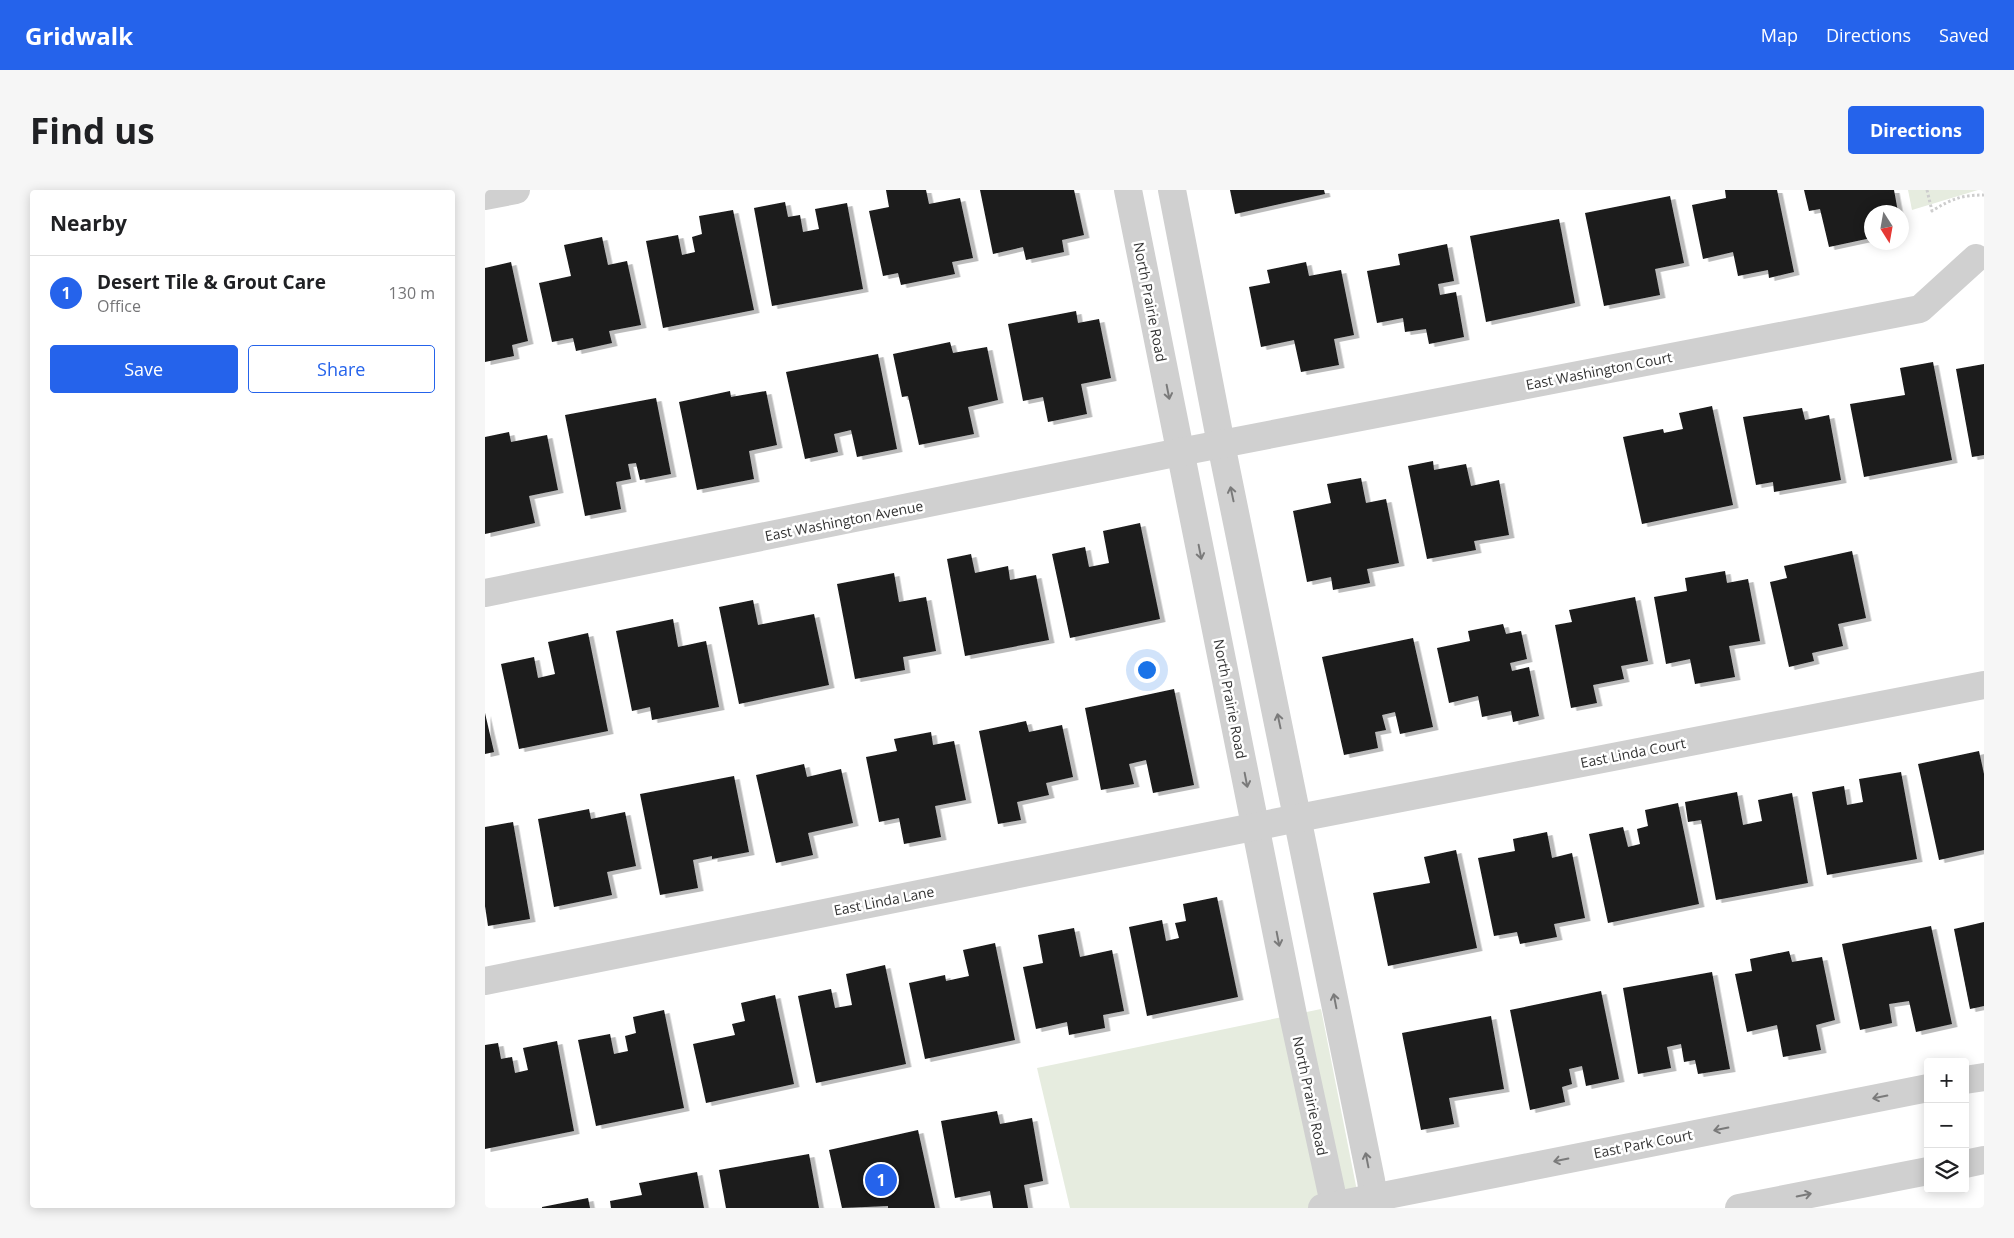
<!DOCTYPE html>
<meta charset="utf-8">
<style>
:root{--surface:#fff;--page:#f6f6f6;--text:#202124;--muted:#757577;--line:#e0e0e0;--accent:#2563eb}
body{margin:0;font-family:"Open Sans",sans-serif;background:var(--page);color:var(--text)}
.controls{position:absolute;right:15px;bottom:15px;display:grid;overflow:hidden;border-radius:5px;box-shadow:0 2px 12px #0003}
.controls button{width:45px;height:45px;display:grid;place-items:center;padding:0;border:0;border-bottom:1px solid var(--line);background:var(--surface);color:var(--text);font:25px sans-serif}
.compass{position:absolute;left:1379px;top:15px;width:45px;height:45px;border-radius:50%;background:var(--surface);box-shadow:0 2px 12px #0003;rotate:169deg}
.you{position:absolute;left:661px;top:479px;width:18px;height:18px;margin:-12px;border:4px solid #fff;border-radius:50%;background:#1a73e8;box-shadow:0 0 0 8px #1a73e833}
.badge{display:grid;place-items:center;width:32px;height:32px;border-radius:50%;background:var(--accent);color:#fff;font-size:16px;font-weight:700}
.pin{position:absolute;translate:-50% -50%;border:2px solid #fff;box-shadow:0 1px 5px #0006}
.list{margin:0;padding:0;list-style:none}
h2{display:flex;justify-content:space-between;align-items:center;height:65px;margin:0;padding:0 20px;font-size:21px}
h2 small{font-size:16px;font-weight:400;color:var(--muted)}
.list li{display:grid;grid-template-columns:32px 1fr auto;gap:15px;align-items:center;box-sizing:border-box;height:75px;padding:0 20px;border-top:1px solid var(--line)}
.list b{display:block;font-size:19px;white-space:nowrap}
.list p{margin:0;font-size:16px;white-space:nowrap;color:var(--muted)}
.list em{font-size:16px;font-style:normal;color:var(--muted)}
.actions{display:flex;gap:10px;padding:15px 20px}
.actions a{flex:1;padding:11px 0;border:1px solid var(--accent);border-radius:5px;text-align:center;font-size:18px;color:var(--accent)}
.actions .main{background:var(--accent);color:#fff}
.icon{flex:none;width:28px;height:28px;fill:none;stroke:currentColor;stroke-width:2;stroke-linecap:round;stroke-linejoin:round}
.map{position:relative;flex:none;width:1499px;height:1018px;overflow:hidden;border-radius:5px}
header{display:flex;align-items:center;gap:30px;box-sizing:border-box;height:70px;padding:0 25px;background:var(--accent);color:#fff}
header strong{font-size:24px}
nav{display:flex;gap:28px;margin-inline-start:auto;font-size:18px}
.intro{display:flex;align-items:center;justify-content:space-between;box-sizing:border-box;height:120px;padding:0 30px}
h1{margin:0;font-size:35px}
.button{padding:12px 22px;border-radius:5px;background:var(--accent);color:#fff;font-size:18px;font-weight:700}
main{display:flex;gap:30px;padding:0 30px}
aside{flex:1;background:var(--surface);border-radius:5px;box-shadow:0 2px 12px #0003}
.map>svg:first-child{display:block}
</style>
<header>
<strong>Gridwalk</strong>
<nav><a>Map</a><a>Directions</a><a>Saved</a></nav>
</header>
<div class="intro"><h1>Find us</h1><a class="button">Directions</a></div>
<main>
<aside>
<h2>Nearby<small></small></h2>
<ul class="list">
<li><span class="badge">1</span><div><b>Desert Tile &amp; Grout Care</b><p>Office</p></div><em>130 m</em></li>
</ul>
<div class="actions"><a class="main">Save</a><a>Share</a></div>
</aside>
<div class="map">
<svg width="1499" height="1018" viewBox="0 0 1499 1018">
<defs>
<filter id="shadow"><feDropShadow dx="5.5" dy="3" stdDeviation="0" flood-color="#0004"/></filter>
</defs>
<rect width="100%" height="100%" fill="#fff"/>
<!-- green -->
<g fill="#e6ecdf">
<polygon points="1423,0 1493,0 1427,20"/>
<polygon points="836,819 874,1011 837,1018 585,1018 552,878"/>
</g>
<!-- building -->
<g fill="#1a1a1a" filter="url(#shadow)">
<polygon points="401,0 441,0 444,14 475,8 488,68 467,72 470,84 416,95 413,83 398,86 384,21 404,17"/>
<polygon points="495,0 589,0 599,45 577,50 579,62 541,70 538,57 508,64"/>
<polygon points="745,0 839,0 840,4 750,24"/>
<polygon points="1240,0 1292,0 1309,82 1284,88 1283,80 1253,86 1248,62 1218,69 1207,15 1241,8"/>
<polygon points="1319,0 1409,0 1413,22 1386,22 1386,48 1344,57 1335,19 1324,21"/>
<polygon points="1185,6 1199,73 1170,79 1175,105 1119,116 1100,23"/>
<polygon points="300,12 303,27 315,25 318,42 334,39 330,19 362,13 378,99 287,116 269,18"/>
<polygon points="248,20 269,120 178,138 161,51 193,45 197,65 210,62 207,47 217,44 214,26"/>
<polygon points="1074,29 1090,113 1001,132 985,46"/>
<polygon points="117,47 123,75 142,71 156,135 124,141 127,153 91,161 88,148 67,152 54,93 86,86 79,55"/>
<polygon points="962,54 969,91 953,94 955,105 971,102 979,147 944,154 941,139 920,142 918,128 892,133 882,81 915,75 913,64"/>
<polygon points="26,72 43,151 27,155 29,166 0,172 0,78"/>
<polygon points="821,72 824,86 856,80 869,145 849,149 854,175 816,182 809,150 776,157 764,97 785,93 782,80"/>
<polygon points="591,121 593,133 614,129 626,188 596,194 602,224 563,232 558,207 538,211 523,134"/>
<polygon points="465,152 468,163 502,157 513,210 483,217 489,244 434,255 423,206 417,207 408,164"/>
<polygon points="393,164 412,259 372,267 366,240 349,244 353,262 320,269 301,182"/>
<polygon points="1448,172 1467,270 1379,287 1365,214 1420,205 1415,178"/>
<polygon points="1499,174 1499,265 1487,267 1471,179"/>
<polygon points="245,201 246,207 281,201 292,255 264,261 269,289 212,300 194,212"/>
<polygon points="171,208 186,284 155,290 151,273 143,274 146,289 131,292 136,319 100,326 80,225"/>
<polygon points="1227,216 1248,315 1157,334 1138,247 1178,239 1179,243 1198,239 1194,223"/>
<polygon points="1317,218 1320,230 1344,225 1356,290 1289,302 1288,292 1271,295 1258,227"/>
<polygon points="24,242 26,252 62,245 73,300 44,306 50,333 0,344 0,247"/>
<polygon points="948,271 949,280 981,274 986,296 1014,290 1024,345 989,351 991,360 942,369 923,276"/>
<polygon points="876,288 881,313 901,309 914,373 882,379 885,393 848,400 846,387 822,392 808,321 846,313 842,294"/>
<polygon points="655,333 675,429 585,448 567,364 600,357 604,377 624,373 618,341"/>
<polygon points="1367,361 1381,428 1353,434 1358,456 1327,463 1329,471 1304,477 1285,392 1302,388 1299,376"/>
<polygon points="486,364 490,383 523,376 525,390 551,385 564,450 480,466 462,369"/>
<polygon points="1240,381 1242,393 1263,389 1275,451 1244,456 1250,487 1210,494 1205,469 1181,474 1169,407 1202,401 1200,388"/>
<polygon points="409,383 414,412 441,407 451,461 418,467 420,480 370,489 352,394"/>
<polygon points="1150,407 1163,471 1136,476 1139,489 1108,495 1112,513 1086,518 1070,435 1087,432 1084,420"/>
<polygon points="268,410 273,435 329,424 344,495 254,514 234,417"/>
<polygon points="188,429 193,457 221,451 234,517 167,530 165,517 147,521 131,441"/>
<polygon points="1018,434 1021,444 1036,441 1042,469 1025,473 1027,481 1044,477 1054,526 1028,532 1026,521 997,527 993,506 964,513 952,458 985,451 983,441"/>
<polygon points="103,443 123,541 34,559 16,474 49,467 53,488 70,484 63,452"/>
<polygon points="928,448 948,537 915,544 910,522 897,525 901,540 890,542 893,558 859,565 837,467"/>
<polygon points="689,499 709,595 668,603 661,570 644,574 649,594 616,600 600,518"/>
<polygon points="0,523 9,562 0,564"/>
<polygon points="541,531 544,542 577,535 588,587 561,593 564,605 532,612 536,630 513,634 494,541"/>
<polygon points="446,542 448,555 469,551 481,610 450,616 456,647 419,654 414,628 394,632 381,567 412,561 409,549"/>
<polygon points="1494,561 1499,584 1499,660 1454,670 1433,574"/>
<polygon points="319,574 322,587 356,579 368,633 323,643 328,665 291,673 271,585"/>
<polygon points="1416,582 1432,669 1342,685 1327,602 1359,596 1362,615 1378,612 1374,589"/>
<polygon points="249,586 264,662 227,669 227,666 208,670 213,698 175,705 155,604"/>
<polygon points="1252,602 1258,635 1277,631 1273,610 1307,603 1323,693 1231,710 1216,630 1203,632 1200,612"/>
<polygon points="1193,613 1214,714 1123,733 1104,644 1138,637 1143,657 1155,654 1152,639 1163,636 1160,620"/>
<polygon points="104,619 106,629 140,622 151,676 122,682 127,705 69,717 53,629"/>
<polygon points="28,632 45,729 3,736 0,716 0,637"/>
<polygon points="1062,642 1067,668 1087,663 1100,728 1069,734 1072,747 1035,754 1032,742 1009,746 993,668 1030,661 1028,649"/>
<polygon points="971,660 992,758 903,776 888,703 945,693 939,667"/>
<polygon points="732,707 753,807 662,826 644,737 677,730 681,751 694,748 690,733 701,731 698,714"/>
<polygon points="1499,732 1499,816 1485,819 1469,739"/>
<polygon points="1446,736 1467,834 1431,842 1424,811 1404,814 1407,833 1375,840 1357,754"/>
<polygon points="589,738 595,767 627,760 639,821 618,825 620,838 584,845 582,832 551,839 538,777 558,773 553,745"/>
<polygon points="510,753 530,850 440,869 424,793 460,785 461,791 484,786 478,760"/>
<polygon points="1304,761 1307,772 1337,767 1350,830 1331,835 1336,860 1298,867 1292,835 1262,842 1250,784 1267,781 1265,769"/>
<polygon points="400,775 421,874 331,893 313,806 346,799 350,818 367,815 361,784"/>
<polygon points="1227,782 1245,879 1213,884 1210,870 1199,872 1196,854 1182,857 1186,878 1153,884 1138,798"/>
<polygon points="1116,801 1134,889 1101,896 1097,876 1084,879 1087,894 1077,897 1080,912 1045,920 1025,820"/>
<polygon points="290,805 309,894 221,913 208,854 250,845 247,834 260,831 256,813"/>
<polygon points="179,820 199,918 111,936 93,850 125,844 129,864 143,861 140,846 151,843 148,827"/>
<polygon points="1006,826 1019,899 964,908 969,934 936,940 917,843"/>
<polygon points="72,851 89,941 0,959 0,855 13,853 16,869 27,867 30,883 43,880 38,858"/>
<polygon points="512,921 515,934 547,928 558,991 539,995 543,1018 508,1018 505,1001 470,1008 456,931"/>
<polygon points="433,940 450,1018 403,1018 403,1016 357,1018 344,960"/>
<polygon points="324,964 334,1018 241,1018 234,980"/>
<polygon points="212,982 219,1018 126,1018 125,1011 157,1005 154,993"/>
<polygon points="103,1008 105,1018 57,1018 57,1017"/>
</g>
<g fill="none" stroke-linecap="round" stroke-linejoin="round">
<!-- path -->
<path stroke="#cdcdcd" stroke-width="3" stroke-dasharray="2.5 2.5" stroke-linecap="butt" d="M 1442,0 L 1447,21 C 1466,9 1477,5 1499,5"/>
<!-- minor -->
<g stroke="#d0d0d0" stroke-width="28">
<polyline points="643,0 808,825 850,1018"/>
<polyline points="687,0 736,254 886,990 890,1018"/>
<polyline points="0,6 31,0"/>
<polyline points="0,403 695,262 1435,119 1491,68"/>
<polyline points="0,791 798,631 1499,495"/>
<polyline points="1480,890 1499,887"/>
<polyline points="1480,974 1499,970"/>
<polyline points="837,1018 1443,898"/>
<polyline points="1254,1018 1443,981"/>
</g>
</g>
<!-- one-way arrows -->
<defs><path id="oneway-shaft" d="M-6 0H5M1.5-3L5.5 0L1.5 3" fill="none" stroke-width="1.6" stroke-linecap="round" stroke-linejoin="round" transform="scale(1.25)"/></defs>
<g stroke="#7a7a7a">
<use href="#oneway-shaft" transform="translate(683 202) rotate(79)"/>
<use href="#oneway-shaft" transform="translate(747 304) rotate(-102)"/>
<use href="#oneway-shaft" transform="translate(715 362) rotate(79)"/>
<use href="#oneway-shaft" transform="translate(794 531) rotate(-102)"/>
<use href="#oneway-shaft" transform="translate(761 590) rotate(79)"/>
<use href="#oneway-shaft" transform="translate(793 749) rotate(79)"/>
<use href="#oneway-shaft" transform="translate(850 811) rotate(-101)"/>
<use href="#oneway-shaft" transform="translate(1395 907) rotate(169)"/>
<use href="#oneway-shaft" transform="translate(1236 939) rotate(169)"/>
<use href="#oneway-shaft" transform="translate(882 970) rotate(-101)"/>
<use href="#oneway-shaft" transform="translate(1076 970) rotate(169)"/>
<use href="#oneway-shaft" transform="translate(1319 1005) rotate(-11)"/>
</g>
<g text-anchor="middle" stroke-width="5" stroke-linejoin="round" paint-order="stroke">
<!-- street labels -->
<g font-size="14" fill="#333" stroke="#fff">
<text transform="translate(665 112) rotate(79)" y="5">North Prairie Road</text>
<text transform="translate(1114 181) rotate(-11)" y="5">East Washington Court</text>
<text transform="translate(359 331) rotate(-11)" y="5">East Washington Avenue</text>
<text transform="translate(745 509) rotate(79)" y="5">North Prairie Road</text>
<text transform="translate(1148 563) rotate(-11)" y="5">East Linda Court</text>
<text transform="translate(399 711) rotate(-11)" y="5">East Linda Lane</text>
<text transform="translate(825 906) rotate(78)" y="5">North Prairie Road</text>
<text transform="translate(1158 954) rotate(-11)" y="5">East Park Court</text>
</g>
</g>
</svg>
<div class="controls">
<button>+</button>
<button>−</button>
<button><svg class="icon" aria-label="layers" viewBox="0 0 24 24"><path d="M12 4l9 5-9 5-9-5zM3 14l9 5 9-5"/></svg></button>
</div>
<svg class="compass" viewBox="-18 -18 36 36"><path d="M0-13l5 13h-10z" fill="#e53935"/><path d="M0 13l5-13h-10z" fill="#757577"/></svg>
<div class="you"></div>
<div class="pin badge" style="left:396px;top:990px">1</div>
</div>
</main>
